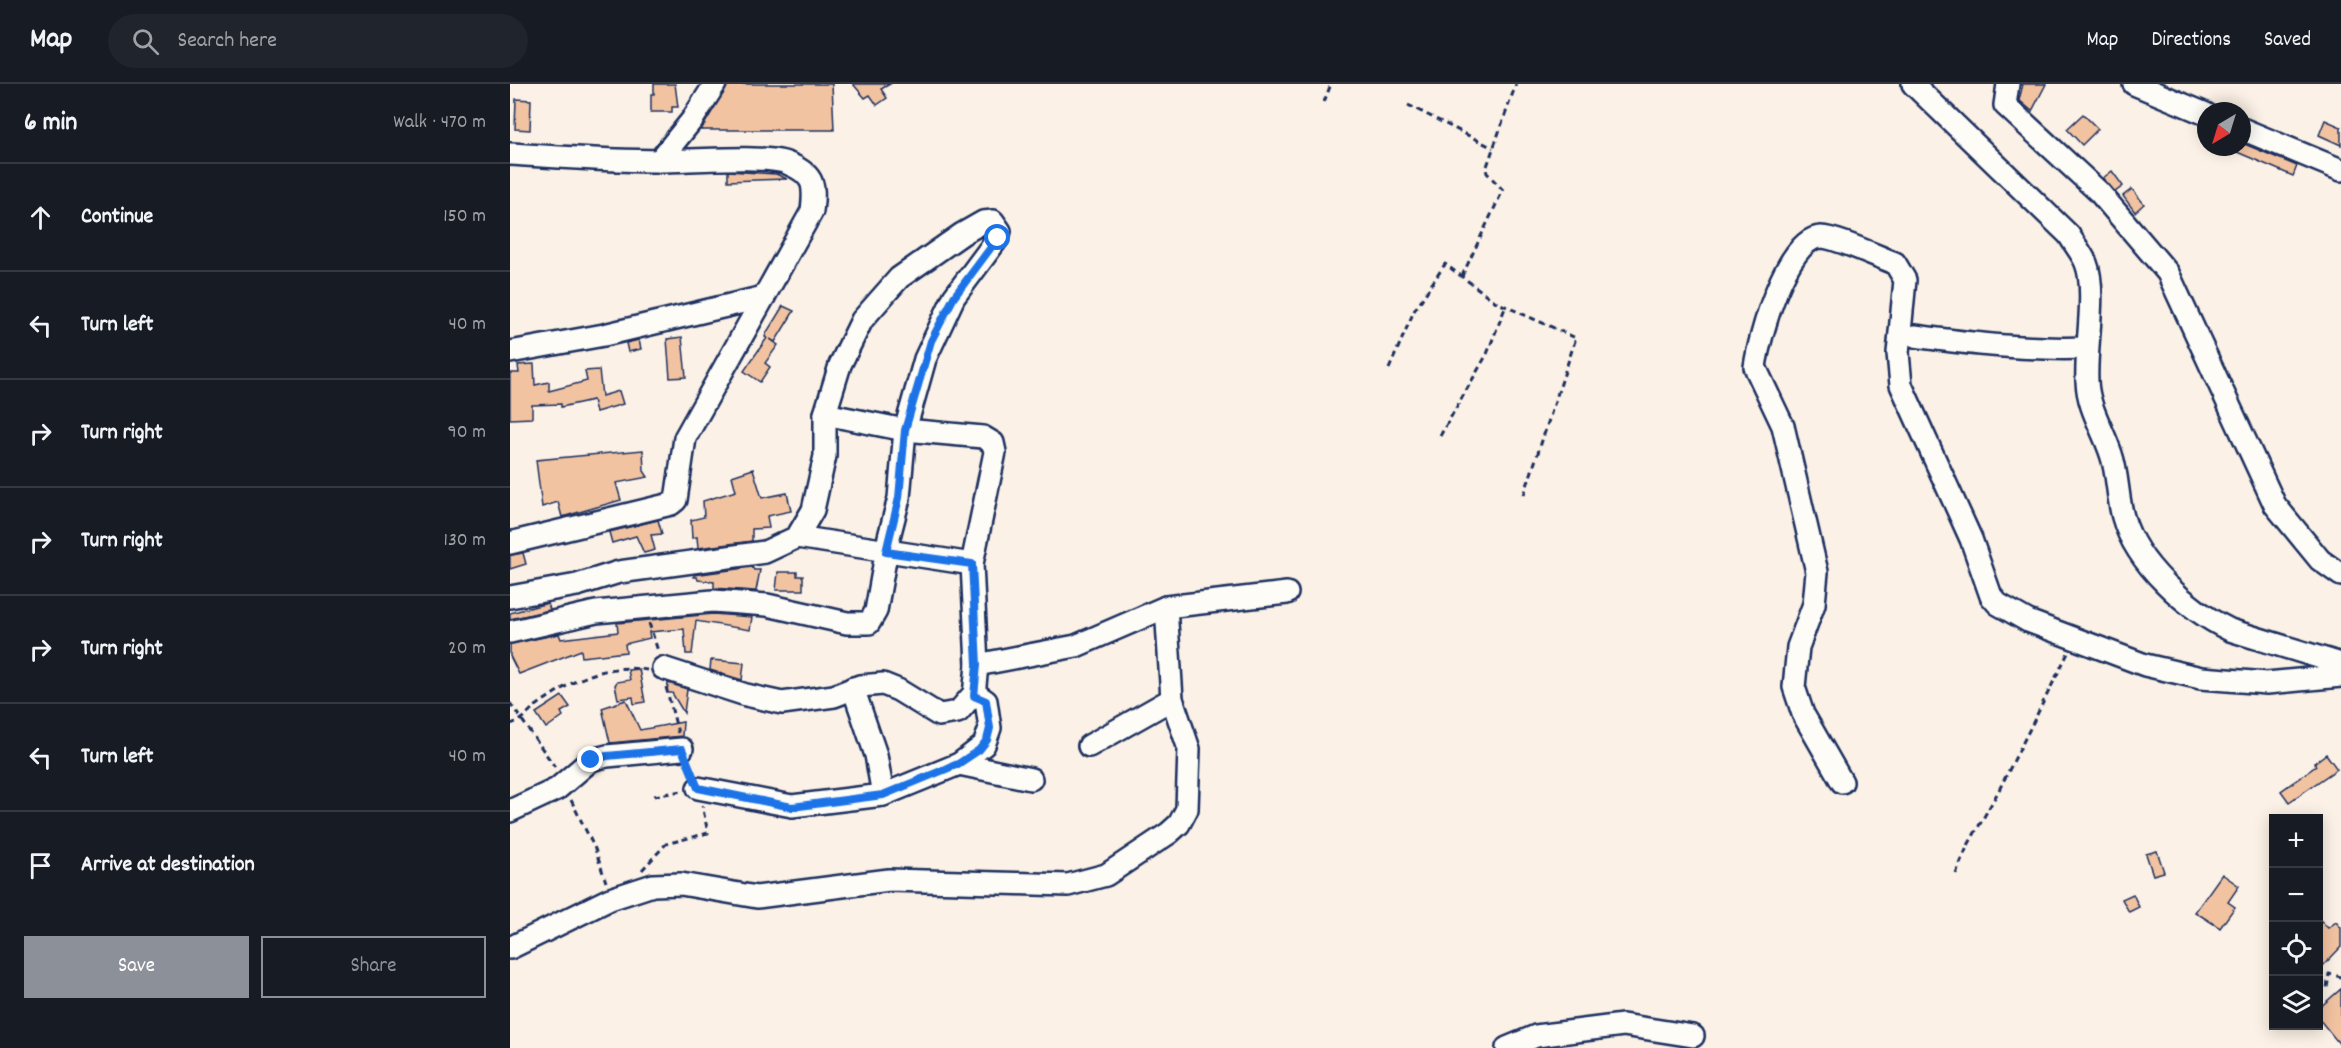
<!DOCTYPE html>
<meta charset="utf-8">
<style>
:root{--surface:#171b24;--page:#20242c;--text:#f1f3f6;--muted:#9ea1a6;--line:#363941;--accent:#8c9099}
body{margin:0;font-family:Dekko,sans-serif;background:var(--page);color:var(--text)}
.controls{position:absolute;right:18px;bottom:18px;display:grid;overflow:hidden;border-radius:0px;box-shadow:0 3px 15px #0003}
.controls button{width:54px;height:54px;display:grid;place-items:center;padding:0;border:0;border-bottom:2px solid var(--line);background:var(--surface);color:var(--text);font:30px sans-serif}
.compass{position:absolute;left:1687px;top:18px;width:54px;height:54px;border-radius:50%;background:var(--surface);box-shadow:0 3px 15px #0003;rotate:218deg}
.stop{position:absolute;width:18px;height:18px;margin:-14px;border:4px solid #1a73e8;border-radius:50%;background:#fff}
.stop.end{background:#1a73e8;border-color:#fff;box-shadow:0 2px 6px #0008}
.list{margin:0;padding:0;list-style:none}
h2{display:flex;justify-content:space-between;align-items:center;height:78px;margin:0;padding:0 24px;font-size:26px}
h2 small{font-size:20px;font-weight:400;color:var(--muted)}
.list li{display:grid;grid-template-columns:39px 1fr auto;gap:18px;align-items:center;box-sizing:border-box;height:108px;padding:0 24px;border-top:2px solid var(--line)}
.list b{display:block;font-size:22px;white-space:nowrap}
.list em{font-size:20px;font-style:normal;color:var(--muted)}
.actions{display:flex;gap:12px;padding:18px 24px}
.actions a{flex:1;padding:14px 0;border:2px solid var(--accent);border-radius:0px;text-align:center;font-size:21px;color:var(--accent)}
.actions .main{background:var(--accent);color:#fff}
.icon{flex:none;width:33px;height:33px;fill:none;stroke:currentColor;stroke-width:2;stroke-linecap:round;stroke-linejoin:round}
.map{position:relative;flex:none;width:1831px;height:964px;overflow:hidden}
header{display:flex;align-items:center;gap:36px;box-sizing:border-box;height:84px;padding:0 30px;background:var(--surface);border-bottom:2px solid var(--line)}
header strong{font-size:28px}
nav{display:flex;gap:33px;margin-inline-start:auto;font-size:21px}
.search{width:420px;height:54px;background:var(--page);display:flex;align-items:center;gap:15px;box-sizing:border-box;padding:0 21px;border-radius:33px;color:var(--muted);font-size:22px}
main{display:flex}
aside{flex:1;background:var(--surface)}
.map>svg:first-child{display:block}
</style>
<header>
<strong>Map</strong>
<div class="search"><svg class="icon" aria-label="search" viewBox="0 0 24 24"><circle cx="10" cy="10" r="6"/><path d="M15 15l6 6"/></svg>Search here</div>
<nav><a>Map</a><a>Directions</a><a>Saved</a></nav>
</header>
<main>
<aside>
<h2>6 min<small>Walk · 470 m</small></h2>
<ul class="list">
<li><svg class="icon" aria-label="ahead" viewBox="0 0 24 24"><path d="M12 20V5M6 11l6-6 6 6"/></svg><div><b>Continue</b></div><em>150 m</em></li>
<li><svg class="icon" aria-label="left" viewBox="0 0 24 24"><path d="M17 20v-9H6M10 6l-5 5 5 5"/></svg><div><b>Turn left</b></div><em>40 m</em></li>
<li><svg class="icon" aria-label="right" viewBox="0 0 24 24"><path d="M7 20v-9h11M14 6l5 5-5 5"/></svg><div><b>Turn right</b></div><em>90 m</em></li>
<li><svg class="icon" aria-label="right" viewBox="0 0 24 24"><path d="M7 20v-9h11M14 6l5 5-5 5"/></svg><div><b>Turn right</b></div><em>130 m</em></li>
<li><svg class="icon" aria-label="right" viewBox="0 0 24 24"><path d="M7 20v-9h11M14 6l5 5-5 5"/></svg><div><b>Turn right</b></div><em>20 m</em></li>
<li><svg class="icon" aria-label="left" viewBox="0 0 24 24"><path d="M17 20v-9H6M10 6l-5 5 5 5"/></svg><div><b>Turn left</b></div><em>40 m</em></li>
<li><svg class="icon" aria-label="arrive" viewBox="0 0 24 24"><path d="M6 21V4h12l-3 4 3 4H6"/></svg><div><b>Arrive at destination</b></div></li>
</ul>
<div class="actions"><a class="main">Save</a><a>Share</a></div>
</aside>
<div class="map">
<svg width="1831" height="964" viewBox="0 0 1831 964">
<rect width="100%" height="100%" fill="#fbf1e6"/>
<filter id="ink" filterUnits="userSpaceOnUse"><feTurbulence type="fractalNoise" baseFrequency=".0167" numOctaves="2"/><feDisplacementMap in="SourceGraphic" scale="12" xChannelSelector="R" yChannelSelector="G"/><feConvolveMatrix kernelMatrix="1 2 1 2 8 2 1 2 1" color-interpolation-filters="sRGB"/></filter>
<g filter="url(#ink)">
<!-- building -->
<g fill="#f2c3a1" stroke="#1b2f5e" stroke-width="1.5">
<polygon points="144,0 165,0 168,23 162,23 162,28 141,28 141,10 144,10"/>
<polygon points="218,0 322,0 324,46 191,46"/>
<polygon points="343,0 380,0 371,5 377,14 367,21 360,11 355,14"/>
<polygon points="1513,0 1536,0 1522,27 1509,16"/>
<polygon points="6,15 21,16 20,46 5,45"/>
<polygon points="1573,30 1588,45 1572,61 1557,45"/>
<polygon points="1815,36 1831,43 1831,61 1809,51"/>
<polygon points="1732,59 1787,82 1783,92 1727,68 1728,63 1732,63"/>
<polygon points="218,87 266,90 277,95 218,97"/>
<polygon points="1602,87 1613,102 1605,108 1593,94"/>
<polygon points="1622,105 1634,120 1625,128 1613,112"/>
<polygon points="273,222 284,227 265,258 260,255 268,261 255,279 260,283 250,298 234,287 257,254 255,253 257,248"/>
<polygon points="172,253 176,293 160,294 157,255"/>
<polygon points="129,256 131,265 118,268 116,259"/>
<polygon points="24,280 25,301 39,298 39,307 77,297 75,287 89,286 92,312 109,307 113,320 86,328 83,316 51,323 51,320 22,321 22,334 0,335 0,289 9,289 8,281"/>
<polygon points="133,366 134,387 138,393 106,399 111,416 52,433 48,418 32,423 26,376"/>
<polygon points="243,385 252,414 277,409 281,427 257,432 259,444 242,445 242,457 188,464 187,453 182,454 181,436 194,433 193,417 226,407 222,392"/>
<polygon points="148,436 152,450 141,451 145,466 134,469 126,452 102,459 99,448"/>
<polygon points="13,469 16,480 0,485 0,471"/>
<polygon points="242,483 244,486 250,486 246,507 244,507 204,504 204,498 188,496 187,493 184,493 184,491"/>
<polygon points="268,488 287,488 287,492 293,492 293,506 266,506"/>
<polygon points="38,519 40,526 0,535 0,529"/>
<polygon points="203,530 242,533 240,546 186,537 182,570 176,570 174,545 139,548 140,554 115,560 116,568 72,573 71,566 9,590 0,572 0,560 49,550 51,555 108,548 107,539"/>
<polygon points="201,576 234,579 232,596 200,586"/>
<polygon points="129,585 135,618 124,620 123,613 108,615 105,601 107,598 120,596 118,586"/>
<polygon points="158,599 177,605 174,629 162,609 157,609"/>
<polygon points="52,612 60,623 51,628 53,632 36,644 26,629"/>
<polygon points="116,616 130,646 173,638 172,652 100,659 92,624"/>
<polygon points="1816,670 1827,685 1779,718 1771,707 1806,682 1804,679"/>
<polygon points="1647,767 1654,788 1643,791 1636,770"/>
<polygon points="1712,790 1729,802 1718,818 1725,823 1710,844 1685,828"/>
<polygon points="1623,810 1629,823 1619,828 1612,815"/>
<polygon points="1809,835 1818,844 1826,838 1831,844 1831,863 1809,886"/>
<polygon points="1831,905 1831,962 1809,935 1809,924"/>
</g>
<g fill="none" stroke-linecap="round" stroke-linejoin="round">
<defs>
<g id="minor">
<path d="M 1403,0 L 1559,151 C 1564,160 1572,169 1576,179 C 1587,206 1575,264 1577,297 C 1578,324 1593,345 1601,370 C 1608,390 1607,412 1613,433 C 1626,480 1678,526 1720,546 L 1831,580"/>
<polyline points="1498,0 1495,21 1589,108 1658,189 1765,421 1810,476 1831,491"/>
<polyline points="1624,0 1696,30"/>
<polyline points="1732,45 1831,86"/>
<path d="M 0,70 C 50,73 101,77 151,77 C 179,77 258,70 279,80 C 305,91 305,102 302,127 L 175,354 L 166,416 L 161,420 L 0,459"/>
<polyline points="149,77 182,36 205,0"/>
<path d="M 1405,252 C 1463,260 1518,266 1577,264"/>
<polyline points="0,268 94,251 254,213"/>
<polyline points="315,330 395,346 473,353 483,359 485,368 462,480 467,581 464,612"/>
<polyline points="287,453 462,480"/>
<polyline points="0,513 67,501 109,488 255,468 287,453 303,426 315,372 315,330 330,281 352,236 389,194 452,150 473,138 483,137 490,147 488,154 444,213 415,275 395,346 389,414 379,453 366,527 359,539 337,539 257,521 203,517 86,528 0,548"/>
<polyline points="467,581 566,562 656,523 777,509"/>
<polyline points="153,584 236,611 272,619 324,612 350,602 373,600 388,606 429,631 448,628 461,613 469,612 476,617 480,644 474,661 449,680 373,711 282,722 188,704"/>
<polyline points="343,604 366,671 373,711"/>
<polyline points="579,662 662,615"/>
<polyline points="449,680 521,695"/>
<path d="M 1332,698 L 1293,630 L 1284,603 L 1288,563 L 1304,520 L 1307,488 L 1273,342 L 1245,283 C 1249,254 1276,154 1311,153 C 1325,153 1369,173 1385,179 L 1395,196 L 1388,269 L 1391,301 L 1461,455 L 1481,512 L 1488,520 L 1518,537 L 1635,581 L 1691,594 L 1757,599 L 1831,592"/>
<polyline points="0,727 47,705 81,676 97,672 172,665"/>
<polyline points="0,864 100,815 143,801 171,800 247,813 379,796 558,801 596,791 659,749 669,740 677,725 679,665 662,615 656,523"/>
<polyline points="997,964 1026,952 1113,941 1183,952"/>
</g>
</defs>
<!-- minor casing -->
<use href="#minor" stroke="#1b2f5e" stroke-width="26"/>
<!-- path -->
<g stroke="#1b2f5e" stroke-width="3" stroke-dasharray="6 4.5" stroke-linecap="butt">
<polyline points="814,18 821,0"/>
<polyline points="898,21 983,64"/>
<polyline points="952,192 993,106 977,89 976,85 1006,0"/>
<polyline points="879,285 904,227 935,180 986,218 1066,254 1014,411"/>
<polyline points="930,352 977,270 995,224"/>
<polyline points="139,539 148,567"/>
<polyline points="156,603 168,649"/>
<polyline points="0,619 45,683"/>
<path d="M 0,640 C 18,635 13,631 26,622 C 59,598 94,578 137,586"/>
<polyline points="144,712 172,707"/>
<polyline points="61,716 85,765 96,798"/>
<polyline points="132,786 156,760 198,749 192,721"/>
<polyline points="1446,790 1457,763 1488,708 1558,569"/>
<polyline points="1808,900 1817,904 1819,890 1831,893"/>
</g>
<!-- minor -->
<use href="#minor" stroke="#fdfcf7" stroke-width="21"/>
</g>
</g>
<g fill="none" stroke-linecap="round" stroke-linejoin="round" filter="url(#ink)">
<!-- route -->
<polyline stroke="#1a73e8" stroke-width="8" points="81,676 97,672 172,665 188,704 282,723 373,711 448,680 469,666 477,656 480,644 476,617 464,612 467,581 462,480 376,468 389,414 395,346 421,257 444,213 488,154"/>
</g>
</svg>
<div class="controls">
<button>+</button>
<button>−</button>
<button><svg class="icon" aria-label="locate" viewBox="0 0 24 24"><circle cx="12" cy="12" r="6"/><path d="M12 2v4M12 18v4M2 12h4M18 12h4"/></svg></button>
<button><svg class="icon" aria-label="layers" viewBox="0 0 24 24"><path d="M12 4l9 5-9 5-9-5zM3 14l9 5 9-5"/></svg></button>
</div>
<svg class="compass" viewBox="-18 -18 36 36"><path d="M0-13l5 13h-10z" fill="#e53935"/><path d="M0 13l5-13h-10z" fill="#9ea1a6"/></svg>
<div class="stop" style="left:488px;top:154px"></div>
<div class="stop end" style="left:81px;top:676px"></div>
</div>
</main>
